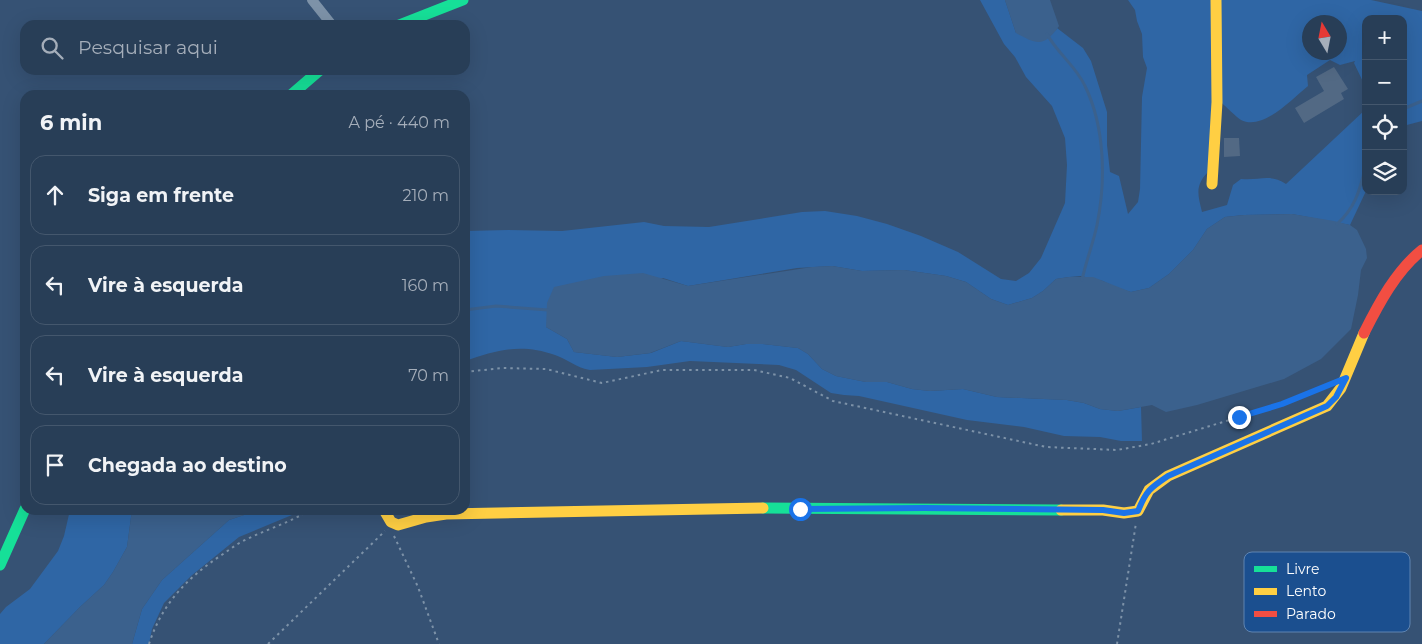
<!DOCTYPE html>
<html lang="pt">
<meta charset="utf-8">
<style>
:root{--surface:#283e57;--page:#344961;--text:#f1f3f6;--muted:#a5aeba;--line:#44576d}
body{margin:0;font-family:Montserrat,sans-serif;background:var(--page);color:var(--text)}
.controls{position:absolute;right:15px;top:15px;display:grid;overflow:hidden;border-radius:10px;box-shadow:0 5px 20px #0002}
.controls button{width:45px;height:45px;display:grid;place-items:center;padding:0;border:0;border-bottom:1px solid var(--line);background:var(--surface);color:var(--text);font:25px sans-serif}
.compass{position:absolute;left:1302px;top:15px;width:45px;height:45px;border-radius:50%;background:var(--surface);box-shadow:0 5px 20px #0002;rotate:350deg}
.stop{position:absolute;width:15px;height:15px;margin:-11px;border:4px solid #1a73e8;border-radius:50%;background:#fff}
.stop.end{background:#1a73e8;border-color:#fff;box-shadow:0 1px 5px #0008}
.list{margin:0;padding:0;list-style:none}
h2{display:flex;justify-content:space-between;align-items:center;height:65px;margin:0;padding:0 20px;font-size:21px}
h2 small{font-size:16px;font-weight:400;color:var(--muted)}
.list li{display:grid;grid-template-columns:32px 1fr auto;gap:15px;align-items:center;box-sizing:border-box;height:80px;margin:0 10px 10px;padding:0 10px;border:1px solid var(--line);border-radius:15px}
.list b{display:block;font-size:19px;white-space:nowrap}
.list em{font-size:16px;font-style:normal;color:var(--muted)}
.icon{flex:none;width:28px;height:28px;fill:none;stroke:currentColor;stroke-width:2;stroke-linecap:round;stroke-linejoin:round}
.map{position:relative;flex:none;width:1422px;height:644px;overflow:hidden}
.search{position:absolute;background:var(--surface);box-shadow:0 5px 20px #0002;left:20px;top:20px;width:450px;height:55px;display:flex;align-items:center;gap:12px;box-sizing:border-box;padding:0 18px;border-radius:15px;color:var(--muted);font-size:19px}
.panel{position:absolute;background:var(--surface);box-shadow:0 5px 20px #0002;left:20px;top:90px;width:450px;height:425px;border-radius:15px}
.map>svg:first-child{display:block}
</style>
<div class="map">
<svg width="1422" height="644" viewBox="0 0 1422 644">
<rect width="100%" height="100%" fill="#365274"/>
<!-- green -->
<g fill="#2f66a5" fill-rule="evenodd">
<path d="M 980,0 L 1005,0 L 1016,33 L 1056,30 L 1057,28 L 1083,48 L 1091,61 L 1107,112 L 1107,145 L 1110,172 L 1119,176 L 1128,214 L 1138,202 L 1140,189 L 1142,97 L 1147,68 L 1143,57 L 1142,34 L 1137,21 L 1135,10 L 1128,0 L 1371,0 L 1422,11 L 1422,121 L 1403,126 L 1403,19 L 1366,19 L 1366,88 L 1354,63 L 1355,61 L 1340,65 L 1330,60 L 1307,75 L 1308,86 C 1292,99 1263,131 1241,120 C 1236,117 1226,106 1220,102 L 1211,169 C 1195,184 1197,192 1202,212 L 1227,205 L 1233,185 L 1241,179 C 1259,181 1270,173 1286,184 L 1366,109 L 1366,191 L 1350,225 L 1292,214 L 1244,215 L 1225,217 L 1207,229 L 1193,250 L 1169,274 L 1149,288 L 1131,292 L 1114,287 L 1103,281 L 1081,276 L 1069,277 L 1056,279 L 1043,291 L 1032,298 L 1008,305 L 991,299 L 966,282 L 946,276 L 904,270 L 862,271 L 832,266 L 797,268 L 688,286 L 663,278 L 546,327 L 567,339 L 574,352 L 617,357 L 651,353 L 681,341 L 728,347 L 746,344 L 763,344 L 798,348 L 808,354 L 822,369 L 836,376 L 866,382 L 887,382 L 912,389 L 930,391 L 963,389 L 997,397 L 1067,400 L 1084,403 L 1100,409 L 1118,411 L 1141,407 L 1142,441 L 1121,441 L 1100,437 L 1064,436 L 1024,427 L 967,420 L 859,396 L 844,395 L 831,393 L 796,370 L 779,365 L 690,361 L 647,367 L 590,370 C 577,368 567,359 555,355 C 521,343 497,350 465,361 L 465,231 L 508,230 L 562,231 L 644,222 L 664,226 L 709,227 L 802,212 L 825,211 L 857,216 L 887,224 L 921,236 L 958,252 L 1001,279 L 1016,281 L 1029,273 L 1041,258 L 1065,203 L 1067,165 L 1065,138 L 1052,106 L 1026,77 L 1015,57 L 1004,44 ZM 1310,22 L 1340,22 L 1340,52 L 1310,52 Z"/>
<polygon points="70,510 132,510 127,547 113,572 104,585 80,607 44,644 0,644 0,614 6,607 30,589 58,551 64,536"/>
<polygon points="259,510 304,510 239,537 191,576 164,603 152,629 149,644 132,644 142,609 162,580 229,520"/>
</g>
<!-- water -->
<g fill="#3b618d">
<path d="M 1005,0 L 1050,0 L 1059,26 C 1044,48 1036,44 1016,33 Z"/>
<polygon points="1292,214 1334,221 1350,225 1357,230 1366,249 1367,258 1361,270 1358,295 1351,329 1321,359 1284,379 1197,405 1166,412 1152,405 1118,411 1100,409 1084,403 1067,400 997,397 963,389 930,391 912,389 887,382 866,382 836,376 822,369 808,354 798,348 763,344 746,344 728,347 681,341 650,353 617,357 574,352 567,339 546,327 547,303 554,287 604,276 643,273 688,286 812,267 832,266 862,271 904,270 946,276 966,282 991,299 1008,305 1032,298 1043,291 1056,279 1069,277 1093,277 1131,292 1149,288 1169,274 1193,250 1207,229 1225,217 1244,215"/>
<polygon points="132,510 259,510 229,520 162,580 142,609 132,644 44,644 80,607 104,585 113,572 127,547"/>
</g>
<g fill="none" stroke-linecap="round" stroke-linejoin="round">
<!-- stream -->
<g stroke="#3b618d" stroke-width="3">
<path d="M 1047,34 C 1057,53 1076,66 1085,86 C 1105,127 1106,181 1097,225 C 1093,244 1086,261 1082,280"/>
<polyline points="1403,109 1422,101"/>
<path d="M 1337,224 C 1356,207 1360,189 1366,165"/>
<polyline points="465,310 496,306 548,310"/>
</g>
</g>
<!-- building -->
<g fill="#526984">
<polygon points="1334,67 1348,89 1341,93 1344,99 1304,123 1295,108 1324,91 1316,77"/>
<polygon points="1224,138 1239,138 1240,156 1224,157"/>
</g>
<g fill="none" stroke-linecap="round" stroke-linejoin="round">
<!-- path -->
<g stroke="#7d92a8" stroke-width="2" stroke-dasharray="2.5 4" stroke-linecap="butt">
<polyline points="465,372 502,368 546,369 602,383 662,370 754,370 790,378 833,401 1046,447 1117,450 1151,444 1282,404 1327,385"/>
<polyline points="394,536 418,587 439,644"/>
<path d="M 149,644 C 162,604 186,579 220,556 C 228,551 235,545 243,541 C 265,530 289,523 310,510"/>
<polyline points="268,644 385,531"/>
<polyline points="1117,644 1136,523"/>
</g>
<!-- street -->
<polyline stroke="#7d92a8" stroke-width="10" points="312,0 332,25"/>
<!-- fast -->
<g stroke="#16e098" stroke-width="11">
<polyline points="399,25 463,0"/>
<polyline points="291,95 320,70"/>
<polyline points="763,508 1061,510"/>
<polyline points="0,565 25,509"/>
</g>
<!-- slow -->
<g stroke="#ffcf43" stroke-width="11">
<polyline points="1212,184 1217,102 1216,0"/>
<polyline points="384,510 391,522 398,525 426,517 446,514 763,508"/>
<polyline points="1061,510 1103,510 1124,513 1138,511 1149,490 1168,476 1327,406 1341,388 1364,333"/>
</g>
<!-- jam -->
<path stroke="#f24e42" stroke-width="11" d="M 1364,333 C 1379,303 1396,271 1422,250"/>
</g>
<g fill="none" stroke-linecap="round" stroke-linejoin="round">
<!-- route -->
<path stroke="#1a73e8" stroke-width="6" d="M 800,509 L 924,508 L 1103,510 L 1124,513 L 1138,511 C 1146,491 1150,488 1168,476 L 1327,406 L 1336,397 L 1346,378 L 1282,404 L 1239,417"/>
</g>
<!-- legend -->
<rect x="1244" y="552" width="166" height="80" rx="8" fill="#1b4f8f" stroke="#5f84b1" stroke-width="1"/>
<rect x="1254" y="566" width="23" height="6" fill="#16e098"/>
<rect x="1254" y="588" width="23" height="7" fill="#ffcf43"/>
<rect x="1254" y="611" width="23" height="6" fill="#f24e42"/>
<g font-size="14" fill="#fff">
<text x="1286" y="574">Livre</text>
<text x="1286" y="596">Lento</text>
<text x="1286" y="619">Parado</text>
</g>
</svg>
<div class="controls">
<button>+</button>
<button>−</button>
<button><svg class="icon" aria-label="locate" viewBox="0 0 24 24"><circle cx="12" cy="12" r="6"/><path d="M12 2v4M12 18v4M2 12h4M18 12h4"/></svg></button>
<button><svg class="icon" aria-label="layers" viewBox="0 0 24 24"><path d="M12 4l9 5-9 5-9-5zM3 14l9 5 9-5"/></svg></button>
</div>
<svg class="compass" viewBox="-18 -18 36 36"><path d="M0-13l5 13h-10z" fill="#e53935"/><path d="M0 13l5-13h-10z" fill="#a5aeba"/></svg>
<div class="stop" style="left:800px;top:509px"></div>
<div class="stop end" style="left:1239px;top:417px"></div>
<div class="search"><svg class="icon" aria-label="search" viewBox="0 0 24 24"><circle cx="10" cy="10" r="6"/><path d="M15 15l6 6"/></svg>Pesquisar aqui</div>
<section class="panel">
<h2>6 min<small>A pé · 440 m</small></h2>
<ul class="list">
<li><svg class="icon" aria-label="ahead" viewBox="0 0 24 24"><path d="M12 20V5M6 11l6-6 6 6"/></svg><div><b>Siga em frente</b></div><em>210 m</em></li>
<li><svg class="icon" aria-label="left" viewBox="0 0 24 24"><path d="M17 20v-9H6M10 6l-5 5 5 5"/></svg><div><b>Vire à esquerda</b></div><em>160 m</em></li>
<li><svg class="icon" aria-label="left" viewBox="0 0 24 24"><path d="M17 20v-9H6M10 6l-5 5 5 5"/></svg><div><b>Vire à esquerda</b></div><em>70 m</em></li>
<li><svg class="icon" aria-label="arrive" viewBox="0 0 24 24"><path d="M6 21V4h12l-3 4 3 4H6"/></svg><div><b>Chegada ao destino</b></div></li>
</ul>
</section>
</div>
